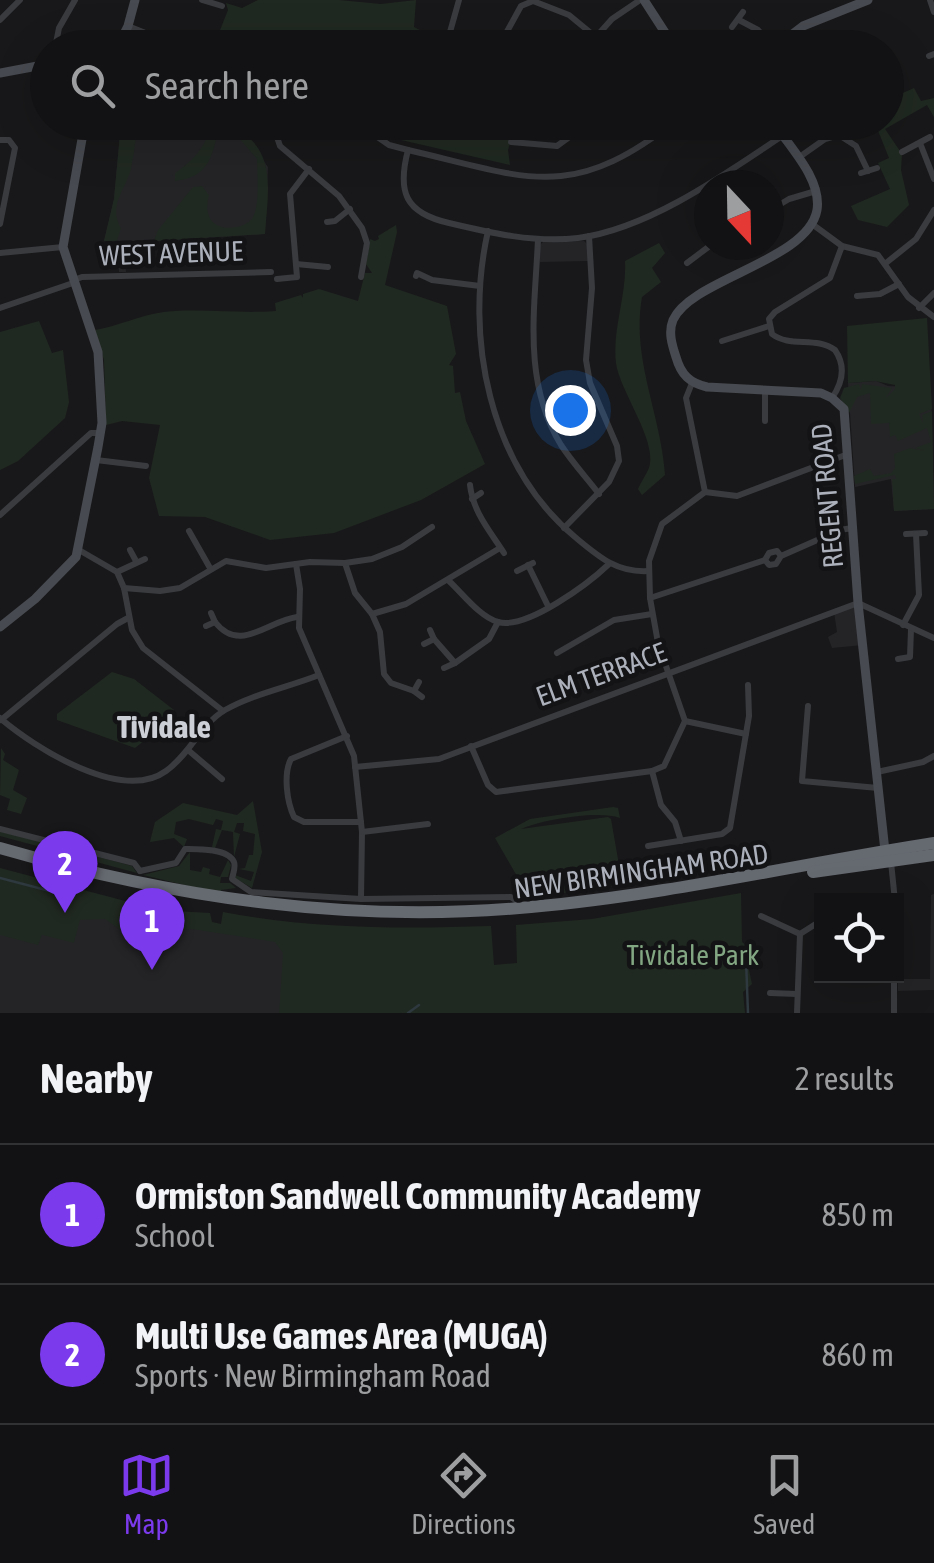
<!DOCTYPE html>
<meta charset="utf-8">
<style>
:root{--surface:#121214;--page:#1b1b1d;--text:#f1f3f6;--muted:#9c9ea0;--line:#313234;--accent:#7c3aed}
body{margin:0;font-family:"Asap Condensed",sans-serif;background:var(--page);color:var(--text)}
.controls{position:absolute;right:30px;bottom:30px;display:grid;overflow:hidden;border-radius:0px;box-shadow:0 10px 40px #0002}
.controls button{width:90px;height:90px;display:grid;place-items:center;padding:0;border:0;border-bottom:2px solid var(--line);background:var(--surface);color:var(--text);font:50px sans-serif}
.compass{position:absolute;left:694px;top:170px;width:90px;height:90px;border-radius:50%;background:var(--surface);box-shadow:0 10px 40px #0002;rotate:158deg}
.you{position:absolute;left:570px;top:410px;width:35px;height:35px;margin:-25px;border:8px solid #fff;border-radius:50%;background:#1a73e8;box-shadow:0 0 0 15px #1a73e833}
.badge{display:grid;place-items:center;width:65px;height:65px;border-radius:50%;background:var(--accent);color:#fff;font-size:32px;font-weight:700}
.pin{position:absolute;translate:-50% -82px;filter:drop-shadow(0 2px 5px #0008)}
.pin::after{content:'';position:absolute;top:52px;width:35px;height:30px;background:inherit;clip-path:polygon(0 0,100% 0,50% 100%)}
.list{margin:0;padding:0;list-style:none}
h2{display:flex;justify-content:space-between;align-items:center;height:130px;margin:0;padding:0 40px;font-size:42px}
h2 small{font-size:32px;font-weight:400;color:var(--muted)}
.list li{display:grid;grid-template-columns:65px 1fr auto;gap:30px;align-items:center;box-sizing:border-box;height:140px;padding:0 40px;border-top:2px solid var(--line)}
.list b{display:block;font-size:38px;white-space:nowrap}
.list p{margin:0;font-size:32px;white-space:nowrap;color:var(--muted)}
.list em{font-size:32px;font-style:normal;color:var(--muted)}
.icon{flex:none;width:55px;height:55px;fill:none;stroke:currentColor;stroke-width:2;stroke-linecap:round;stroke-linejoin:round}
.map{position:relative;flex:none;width:934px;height:1013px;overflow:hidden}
.search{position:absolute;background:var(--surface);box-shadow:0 10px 40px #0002;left:30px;right:30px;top:30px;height:110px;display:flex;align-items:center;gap:25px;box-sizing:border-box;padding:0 35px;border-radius:55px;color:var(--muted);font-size:38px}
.sheet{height:410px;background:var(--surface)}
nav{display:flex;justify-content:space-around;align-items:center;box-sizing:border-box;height:140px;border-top:2px solid var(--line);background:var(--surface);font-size:28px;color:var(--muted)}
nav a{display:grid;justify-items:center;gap:5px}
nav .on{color:var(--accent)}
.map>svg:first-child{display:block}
</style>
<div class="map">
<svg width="934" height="1013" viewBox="0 0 934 1013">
<rect width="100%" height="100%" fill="#18181a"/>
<!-- built -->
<g fill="#242427">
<polygon points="121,123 246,123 244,134 268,167 265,234 125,243 126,272 119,272 117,241 104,241 114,199"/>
<polygon points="584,241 587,244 589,261 540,262 540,245 543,242"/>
<polygon points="876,381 888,386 931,388 934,509 894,511 891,479 855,487 848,383"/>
<polygon points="858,603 863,645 832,648 828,637 837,632 834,612"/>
<polygon points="0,880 216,928 309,930 296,1013 0,1013"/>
<polygon points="934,894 934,990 898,991 898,979 930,979 931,895"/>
</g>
<!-- green -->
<g fill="#202921">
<polygon points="258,0 339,0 381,4 416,0 414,27 441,41 448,33 448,47 213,48 228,10 226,3 242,8"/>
<polygon points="914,88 921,101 934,98 934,117 927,105 885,129 902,154 901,170 909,205 887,227 858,220 851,206 890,189 878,163 889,158 875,123 886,122 887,100"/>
<path d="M 121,123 L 138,123 C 135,137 135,151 132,164 C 128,189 107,203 121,228 L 117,241 L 104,241 L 114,199 Z"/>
<polygon points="370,123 502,123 511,140 508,150 510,165 401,140"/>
<path d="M 212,124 C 221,127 235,129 244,134 C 277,156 267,200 265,234 L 154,241 L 158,230 L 193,187 L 202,186 L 209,195 C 198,238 246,231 253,217 C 260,203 257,175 257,159 L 238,137 L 224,135 L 216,140 C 210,165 202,178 175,181 L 175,173 C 195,159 205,147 212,124 Z"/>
<path d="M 396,225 L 397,232 L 385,285 L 447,306 L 456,354 L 449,365 L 453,366 L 455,393 L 460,392 L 466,421 L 485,464 L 421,500 L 334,533 L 270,540 L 205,517 L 159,516 L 149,478 L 160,425 L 122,421 L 106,425 L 104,360 L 95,330 C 119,326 140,315 164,312 C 202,308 238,314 276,311 L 275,303 L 301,295 L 303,298 L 303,294 L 319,289 L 358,301 L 365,273 L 372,273 L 366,264 L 370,239 L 375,241 L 379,239 L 378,236 Z"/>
<path d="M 659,243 L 665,253 L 652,268 L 661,282 L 642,297 C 631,359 661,414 665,475 L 642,495 L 638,489 C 641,482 646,475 649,468 C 658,441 620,392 616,363 C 612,329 627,295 625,261 Z"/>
<polygon points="927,318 932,409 919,414 923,423 922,415 932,411 934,509 894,511 892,479 896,479 895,475 855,484 854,476 870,469 874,476 891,473 895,468 894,454 910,448 925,451 915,448 931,442 927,428 898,441 895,435 890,437 889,423 871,424 870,393 857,397 849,413 840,398 844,388 859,384 861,390 862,384 892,388 886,398 895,389 895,385 875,381 848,383 847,326"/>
<polygon points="39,321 52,353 63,350 69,402 65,418 18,461 0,470 0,332"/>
<polygon points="112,672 134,679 174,710 175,716 135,748 57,720 57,714"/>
<polygon points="1,748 5,754 3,760 19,770 13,790 27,798 21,814 7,810 10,799 0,795"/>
<polygon points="253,801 262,852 252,888 235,878 235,875 251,881 254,872 239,869 245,868 249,855 253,855 255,834 243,831 244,823 237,823 234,832 240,834 234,857 233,832 222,830 215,848 212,847 216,829 221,830 223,821 216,819 213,825 189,819 176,822 174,834 187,839 184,847 174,838 150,842 155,822 183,803 237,815"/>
<path d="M 613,807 L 618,808 L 620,818 C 598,810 541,820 521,829 L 608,817 L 611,819 L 619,865 L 626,864 L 628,874 L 652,870 L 638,883 L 519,899 L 525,890 L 495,838 L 530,819 Z"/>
<polygon points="0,830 132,866 137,873 0,836"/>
<polygon points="190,852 190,870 201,872 203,867 210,869 209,874 220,877 228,860 231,865 228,877 221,877 220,883 230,883 236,888 221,890 222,894 143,875 179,866"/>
<path d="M 0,868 L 129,902 L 174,911 L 210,913 L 212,922 L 221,924 L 223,912 C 312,929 401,929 491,926 L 494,965 L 517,963 L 516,925 L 592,919 L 741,893 L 742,942 L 750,949 L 747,961 L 752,984 L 743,992 L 745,1013 L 279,1013 L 283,953 L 275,942 L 192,929 L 125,933 L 105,919 L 80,920 L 74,943 L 42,935 L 38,945 L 0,935 Z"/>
</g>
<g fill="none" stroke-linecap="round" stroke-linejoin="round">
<!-- stream -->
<g stroke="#2e383f" stroke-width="2.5">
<polyline points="0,878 69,896"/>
<polyline points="746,959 748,1013"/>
<polyline points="408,1013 419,1005"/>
</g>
<!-- street -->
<g stroke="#393b3f" stroke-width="6">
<polyline points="202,0 222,6"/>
<polyline points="930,0 934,12"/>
<polyline points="0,20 20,0"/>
<polyline points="739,20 758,30 774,48"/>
<polyline points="128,26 183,48"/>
<polyline points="732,27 743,12"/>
<polyline points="450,32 459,0"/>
<polyline points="504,37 521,6 533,1 569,15 597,38"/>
<polyline points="55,48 59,28 75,0"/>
<polyline points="586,48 612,19 640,0"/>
<polyline points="929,56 934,54"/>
<polyline points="281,122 276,134 280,146 339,196 362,228 367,243 361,277"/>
<path d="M 356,122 L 389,145 L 408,150 C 526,177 569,204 674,122"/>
<polyline points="0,140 9,140 15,148 0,224"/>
<polyline points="511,142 557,146 572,135 573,122"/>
<polyline points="920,143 934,179"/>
<path d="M 408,150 C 397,192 405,213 449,223 C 491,233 534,243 578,238 C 648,229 724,175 782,136"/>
<polyline points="902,152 930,137"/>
<polyline points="798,158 825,139 839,135 856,146 868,171"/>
<polyline points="861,173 877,168"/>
<polyline points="769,211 789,199 816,191"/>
<polyline points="327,222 335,221 350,209"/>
<polyline points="812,224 842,246 878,255 908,297 934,317"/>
<path d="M 488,231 C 464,337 489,465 575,537 C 599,557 617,573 649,571"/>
<path d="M 538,239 C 535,309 522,381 561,445 C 572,462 586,477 599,494"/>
<polyline points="0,253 63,247"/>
<polyline points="687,263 711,245"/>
<polyline points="886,263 916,239 934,210"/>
<polyline points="296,264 328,267"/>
<polyline points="416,276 417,273 432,280 480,286"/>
<polyline points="277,279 297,277 290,194 309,169"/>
<polyline points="74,280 82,277 271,272"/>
<polyline points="857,296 880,294 899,284"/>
<polyline points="0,308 73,283"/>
<polyline points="919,308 934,293"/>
<polyline points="722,341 769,326"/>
<polyline points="692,383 686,398 705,492"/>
<path d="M 832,398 C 843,382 846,366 835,350 C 816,336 790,348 772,334 L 769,319 L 775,312 L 830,278 L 842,246"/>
<polyline points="765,421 765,390"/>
<polyline points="96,460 146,466"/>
<path d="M 470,485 C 473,512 490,531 504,553"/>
<polyline points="472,499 481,493"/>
<polyline points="0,515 91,433 100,433"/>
<polyline points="564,528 609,482 619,461 617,446 590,383 586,360 592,288 589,236"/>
<polyline points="189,531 210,568"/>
<polyline points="906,534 925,533"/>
<polyline points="79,550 117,572 124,588 132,630 143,648 223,711"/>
<polyline points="130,550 136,561"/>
<polyline points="781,556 777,551 769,553 765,560 769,565 776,564 781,556 840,530 852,528"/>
<polyline points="345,563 355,593 372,614 406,604 500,548"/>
<polyline points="296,564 300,589 299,628 354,756 362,832 361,899"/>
<polyline points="528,565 548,606"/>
<polyline points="517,571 533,563"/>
<polyline points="117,572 145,559"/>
<path d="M 449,581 C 463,594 480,617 498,622 C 527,630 589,583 609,564"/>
<polyline points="124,588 160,591 180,588 226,561 266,568 310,562 345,563 372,559 402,547 432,527"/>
<polyline points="650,598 765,560"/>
<polyline points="372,614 380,632 384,674 391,683 414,691"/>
<path d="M 215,622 C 240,654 267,621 297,617"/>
<polyline points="903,625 919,595 916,534"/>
<polyline points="206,626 215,622 211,613"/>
<polyline points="434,639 455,663 489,639 498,622"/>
<polyline points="424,644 434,639 430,630"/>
<polyline points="557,653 614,620 652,614"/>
<polyline points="898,659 910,657 911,629"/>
<polyline points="444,668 455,663"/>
<polyline points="419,682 414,691 422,697"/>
<polyline points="808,706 802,781 878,788"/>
<path d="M 0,718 C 35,748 122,803 166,771 C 189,755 201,724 225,710 C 253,694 289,687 319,675"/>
<polyline points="1,720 117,624 128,618"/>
<polyline points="685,721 746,734"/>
<path d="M 347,736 L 291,759 C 283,774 287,802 294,817 L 304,822 L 361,822"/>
<polyline points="471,746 488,785 496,792 652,771 664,766 685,721 658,643 650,598 649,561 662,524 705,492 737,496 848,454"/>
<polyline points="188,750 222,779"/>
<polyline points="355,767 439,759 858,603 934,638"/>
<polyline points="652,771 661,805 675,822 681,841"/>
<polyline points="877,772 923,762 934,756"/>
<polyline points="0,829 134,863 140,871"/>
<polyline points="362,832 428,824"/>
<polyline points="648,846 722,834 730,828 749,716 748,685"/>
<polyline points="891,862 895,901"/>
<path d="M 140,871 L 176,863 L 185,849 C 197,849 228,848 234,862 C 236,867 233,873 232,879 L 251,892 L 361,899 L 511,897 L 524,906"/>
<polyline points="761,916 800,934"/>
<polyline points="770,993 797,994"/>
<polyline points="797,1013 800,934 822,920"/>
<polyline points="894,1013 894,976"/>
</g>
<!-- secondary -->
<g stroke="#474a50" stroke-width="9">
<polyline points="644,0 675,48"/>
<polyline points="117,48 128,26 135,0"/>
<polyline points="774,48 803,26 868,0"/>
<polyline points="0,73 48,64"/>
<path d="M 773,122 C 789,146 822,179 817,210 C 808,261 691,279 673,320 C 668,332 672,345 676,357 C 681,375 690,383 707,387 L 821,393 L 832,398 L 844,409 L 858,603 L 885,851"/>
<polyline points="0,627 35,599 76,557 98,447 102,423 98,352 63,247 85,122"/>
</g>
<!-- highway -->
<g stroke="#656970" stroke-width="12">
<path d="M 0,848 C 174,898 350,924 531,907 C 666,895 800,864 934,843"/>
<polyline points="813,872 934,855"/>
</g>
</g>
<g text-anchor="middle" stroke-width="9" stroke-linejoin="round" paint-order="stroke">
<!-- street labels -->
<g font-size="28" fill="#abb0ba" stroke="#131315">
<text transform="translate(171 253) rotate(-2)" y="10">WEST AVENUE</text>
<text transform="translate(827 496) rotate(-95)" y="10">REGENT ROAD</text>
<text transform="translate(601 674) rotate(-20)" y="10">ELM TERRACE</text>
<text transform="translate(641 871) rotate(-8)" y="10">NEW BIRMINGHAM ROAD</text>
</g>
<!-- park labels -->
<g font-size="28" fill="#82a582" stroke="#131315">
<text x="693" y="965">Tividale Park</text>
</g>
<!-- quarter labels -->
<g font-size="32" font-weight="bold" fill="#cccfd6" stroke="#131315">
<text x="164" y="738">Tividale</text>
</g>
</g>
</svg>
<div class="controls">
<button><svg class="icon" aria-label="locate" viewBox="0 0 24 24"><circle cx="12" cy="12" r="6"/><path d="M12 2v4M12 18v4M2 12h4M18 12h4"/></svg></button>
</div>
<svg class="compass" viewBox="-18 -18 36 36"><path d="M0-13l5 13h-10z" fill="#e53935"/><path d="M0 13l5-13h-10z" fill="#9c9ea0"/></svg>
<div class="you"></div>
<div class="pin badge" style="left:152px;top:970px">1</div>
<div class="pin badge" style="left:65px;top:913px">2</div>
<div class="search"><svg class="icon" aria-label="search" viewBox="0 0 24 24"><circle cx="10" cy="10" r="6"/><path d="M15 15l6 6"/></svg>Search here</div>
</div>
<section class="sheet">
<h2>Nearby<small>2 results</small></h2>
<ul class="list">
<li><span class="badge">1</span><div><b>Ormiston Sandwell Community Academy</b><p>School</p></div><em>850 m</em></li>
<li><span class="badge">2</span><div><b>Multi Use Games Area (MUGA)</b><p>Sports · New Birmingham Road</p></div><em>860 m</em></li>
</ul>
</section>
<nav>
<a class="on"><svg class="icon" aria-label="map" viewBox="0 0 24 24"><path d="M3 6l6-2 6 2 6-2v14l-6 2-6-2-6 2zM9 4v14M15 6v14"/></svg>Map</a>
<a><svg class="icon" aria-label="directions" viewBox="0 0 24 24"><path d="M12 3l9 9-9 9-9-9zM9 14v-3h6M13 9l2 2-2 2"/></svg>Directions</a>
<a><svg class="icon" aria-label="saved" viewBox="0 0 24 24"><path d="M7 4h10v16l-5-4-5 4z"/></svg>Saved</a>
</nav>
